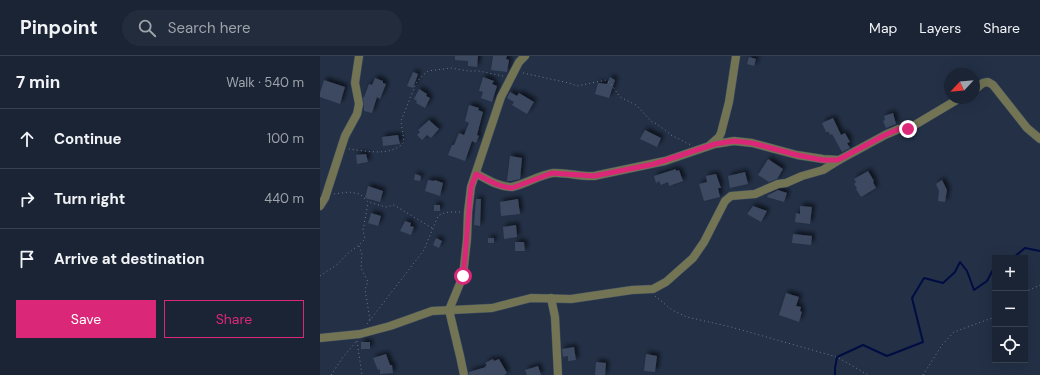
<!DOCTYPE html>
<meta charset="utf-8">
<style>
:root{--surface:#1a2434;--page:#232c3c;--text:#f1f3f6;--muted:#9fa4ac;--line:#38414f;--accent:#db2777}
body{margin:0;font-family:"DM Sans",sans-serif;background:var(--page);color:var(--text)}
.controls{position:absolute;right:12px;bottom:12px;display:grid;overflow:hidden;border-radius:0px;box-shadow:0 4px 16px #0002}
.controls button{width:36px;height:36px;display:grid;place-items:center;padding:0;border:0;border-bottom:1px solid var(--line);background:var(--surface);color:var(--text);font:20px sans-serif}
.compass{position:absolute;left:624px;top:12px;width:36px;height:36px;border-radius:50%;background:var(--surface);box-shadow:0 4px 16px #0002;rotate:244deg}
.stop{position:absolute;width:12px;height:12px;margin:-9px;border:3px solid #db2777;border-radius:50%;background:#fff}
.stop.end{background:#db2777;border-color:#fff;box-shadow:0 1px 4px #0008}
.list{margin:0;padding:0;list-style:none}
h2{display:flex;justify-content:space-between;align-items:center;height:52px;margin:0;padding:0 16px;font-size:17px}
h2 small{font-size:13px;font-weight:400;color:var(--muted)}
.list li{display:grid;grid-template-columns:26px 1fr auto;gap:12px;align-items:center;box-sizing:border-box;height:60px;padding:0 16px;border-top:1px solid var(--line)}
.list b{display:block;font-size:15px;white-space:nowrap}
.list em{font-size:13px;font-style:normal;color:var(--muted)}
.actions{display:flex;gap:8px;padding:12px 16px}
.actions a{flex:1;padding:9px 0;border:1px solid var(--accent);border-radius:0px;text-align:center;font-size:14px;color:var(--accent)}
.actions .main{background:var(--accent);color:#fff}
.icon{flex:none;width:22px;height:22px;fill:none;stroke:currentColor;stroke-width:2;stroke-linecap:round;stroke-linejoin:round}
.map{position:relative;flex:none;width:720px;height:319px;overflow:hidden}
header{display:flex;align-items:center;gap:24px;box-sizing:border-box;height:56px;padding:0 20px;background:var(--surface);border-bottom:1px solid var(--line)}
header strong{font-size:19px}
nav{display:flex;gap:22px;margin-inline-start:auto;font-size:14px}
.search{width:280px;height:36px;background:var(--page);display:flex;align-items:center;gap:10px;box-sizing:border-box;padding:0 14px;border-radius:22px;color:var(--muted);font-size:15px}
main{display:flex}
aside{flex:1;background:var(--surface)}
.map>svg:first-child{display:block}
</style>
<header>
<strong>Pinpoint</strong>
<div class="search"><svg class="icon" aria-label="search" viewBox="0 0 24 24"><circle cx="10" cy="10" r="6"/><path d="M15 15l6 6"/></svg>Search here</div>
<nav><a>Map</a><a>Layers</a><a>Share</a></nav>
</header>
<main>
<aside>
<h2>7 min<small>Walk · 540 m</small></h2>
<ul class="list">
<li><svg class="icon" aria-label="ahead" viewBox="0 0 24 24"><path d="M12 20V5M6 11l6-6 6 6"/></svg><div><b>Continue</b></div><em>100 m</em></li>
<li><svg class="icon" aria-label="right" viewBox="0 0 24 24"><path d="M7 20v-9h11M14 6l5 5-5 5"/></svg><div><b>Turn right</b></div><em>440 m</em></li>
<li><svg class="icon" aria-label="arrive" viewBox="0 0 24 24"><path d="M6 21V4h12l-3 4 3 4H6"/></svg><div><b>Arrive at destination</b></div></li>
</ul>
<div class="actions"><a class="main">Save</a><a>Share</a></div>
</aside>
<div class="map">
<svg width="720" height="319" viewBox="0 0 720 319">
<defs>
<filter id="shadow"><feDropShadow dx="3" dy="-3" stdDeviation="2" flood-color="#0009"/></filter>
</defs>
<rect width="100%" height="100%" fill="#233046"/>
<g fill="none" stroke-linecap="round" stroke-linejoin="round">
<!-- stream -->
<g stroke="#000d43" stroke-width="2">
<polyline points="680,202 681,200 692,202"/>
<polyline points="693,202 705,192 720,195"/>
<polyline points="515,319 515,312 517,301 543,289 567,300 603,286 592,242 604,222 623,227 635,216 640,206 647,215 654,234 667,225 675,210"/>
</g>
</g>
<!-- building -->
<g fill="#3c4961" filter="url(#shadow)">
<polygon points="135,0 158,0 157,11 148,10 148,5 135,4"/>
<polygon points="173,0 187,0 186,3 189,4 187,16 171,14"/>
<polygon points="429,1 436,3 434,10 427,8"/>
<polygon points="93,16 98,18 93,32 87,30"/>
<polygon points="163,21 174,25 172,28 177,30 172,46 161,42 163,36 159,35"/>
<polygon points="290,21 295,24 289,42 275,38 278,27 287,28"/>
<polygon points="55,22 63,25 63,27 66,28 60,43 57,41 52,57 44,55 43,41 44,41 49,28 52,29"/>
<polygon points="4,24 25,31 20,48 0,41 0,37"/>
<polygon points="99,33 107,38 106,40 110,42 105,52 96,47 97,45 94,43"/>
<polygon points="190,36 197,40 199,37 214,46 207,58 192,49 194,46 187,42"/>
<polygon points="149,49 159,52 158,54 163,56 157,79 159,80 156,87 152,85 145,105 128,99 132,89 134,89 139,77 144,79 149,67 145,65"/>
<polygon points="573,57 576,68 566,72 563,65 565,64 564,60"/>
<polygon points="513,62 521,79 525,77 530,86 527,87 530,92 522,96 512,78 510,79 509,76 506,76 502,67"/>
<polygon points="109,64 119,73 111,82 107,79 102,84 97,79 100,76 98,74"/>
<polygon points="325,74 341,82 337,91 320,83"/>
<polygon points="78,79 80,88 63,90 62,81"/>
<polygon points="46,98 48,106 37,108 36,99"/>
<polygon points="190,100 202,102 200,123 191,125 187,125"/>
<polygon points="448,103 463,113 457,123 449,126 438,119"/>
<polygon points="356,113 356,115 359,114 363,125 349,130 348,126 341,129 339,125 336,127 334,120"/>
<polygon points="548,115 554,125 553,126 556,132 541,141 536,133 537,132 534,128 536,126 534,123"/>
<polygon points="425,116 428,128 410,132 408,120"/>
<polygon points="95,118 101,120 100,125 94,124"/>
<polygon points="396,118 401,132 398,132 400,141 384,145 379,128 387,126 386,120"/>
<polygon points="108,124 114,125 115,124 123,127 120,140 105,135"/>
<polygon points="622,124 627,134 625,146 618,145 619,135 616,128"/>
<polygon points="48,130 63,135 60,146 45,142"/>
<polygon points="458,134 467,137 464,146 447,141 448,139"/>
<polygon points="156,143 161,143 160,170 154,169"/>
<polygon points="198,143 200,158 181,160 180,146"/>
<rect x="114" y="149" width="6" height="6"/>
<polygon points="433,150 447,155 441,166 427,158"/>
<polygon points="480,150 492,151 490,168 475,166 476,157 480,158"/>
<polygon points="51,157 61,160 58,170 48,167"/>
<polygon points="85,165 91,167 90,170 94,171 91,179 80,175"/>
<polygon points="196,169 197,181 184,183 183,171"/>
<polygon points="473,178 492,180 491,189 472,187"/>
<polygon points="116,182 122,185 119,192 113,189"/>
<rect x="168" y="182" width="6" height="5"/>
<polygon points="195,186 204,186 205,195 195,195"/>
<polygon points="466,237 479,241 476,250 481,251 480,255 482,256 479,266 459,259"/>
<rect x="41" y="286" width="9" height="7"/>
<polygon points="254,291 256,304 248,305 248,300 243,301 242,293"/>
<polygon points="66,298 70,309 72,309 73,317 60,318 60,313 58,314 53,302"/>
<polygon points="326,298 337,300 335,316 324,315"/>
<polygon points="173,303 174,305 179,303 187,317 184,319 149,319 149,316 166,311 165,310 167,309 165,307"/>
<polygon points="276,306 286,307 285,319 275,319"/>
<polygon points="218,310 221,319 207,319 205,314"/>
</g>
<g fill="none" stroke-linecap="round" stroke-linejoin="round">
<defs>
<g id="minor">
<polyline points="654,34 663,27 668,26 673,29 707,72 720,83"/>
<polyline points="390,89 399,81 401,77 409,46 416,0"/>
<path d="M 157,118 C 168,124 179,131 192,131 C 206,128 219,119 233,117 C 247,116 260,121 274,120 L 345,105 L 395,88 L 414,85 L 432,87 L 477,99 L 503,103 L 519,104 L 565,79 L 579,73 L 588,73 L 640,42"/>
<polyline points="0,150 5,142 25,80 37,58 39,48 35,27 39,0"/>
<polyline points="231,242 235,261 238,319"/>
<polyline points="0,282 40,278 70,270 112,255 172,252 211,242 251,243 312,234 333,233 346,226 373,202 384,186 405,145 411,140 435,138 458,128 466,127 482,120 503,114 519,104"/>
<polyline points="144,319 140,300 129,254 143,220 147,183 148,156 151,131 181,41 199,6 205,0"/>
</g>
</defs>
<!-- minor casing -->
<use href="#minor" stroke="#3f4c60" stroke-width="9"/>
<!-- path -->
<g stroke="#6d798b" stroke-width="1" stroke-dasharray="1 3" stroke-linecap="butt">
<polyline points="203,17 249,27 257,30 286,24 291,28 300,41 316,49 332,66 337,68 351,79 371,89"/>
<path d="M 29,93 C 46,95 72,101 84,86 L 81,65 L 96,27 L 103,19 L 108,15 L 131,12 L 148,15 L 159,15 L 183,20"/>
<polyline points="14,138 29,136 40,138 48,146 66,151 74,149 112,172"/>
<polyline points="39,190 42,198 41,212 48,226 45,233 50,264"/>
<polyline points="0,220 18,208 27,198 39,189 45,183 43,174 48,147"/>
<polyline points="705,236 720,229"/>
<polyline points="335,240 352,254 367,261 411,271 517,301 548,319"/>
<path d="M 47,268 L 104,194 L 118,160 C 125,155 133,156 141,156"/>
<polyline points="37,285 42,319"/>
<polyline points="11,319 23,301 36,286"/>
<polyline points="603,319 622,289 634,276 672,262 675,260"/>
</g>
<!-- minor -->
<use href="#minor" stroke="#727454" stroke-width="8"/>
</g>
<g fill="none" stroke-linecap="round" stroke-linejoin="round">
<!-- route -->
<path stroke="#db2777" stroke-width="5" d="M 143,220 L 145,201 L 150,141 L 151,131 L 156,118 C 168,124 179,131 192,132 L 232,117 L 274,120 L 334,108 L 395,88 L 414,85 L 432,87 L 477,99 L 503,104 L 518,104 L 565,79 L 579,73 L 588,73"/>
</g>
</svg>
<div class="controls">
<button>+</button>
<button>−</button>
<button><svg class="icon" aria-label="locate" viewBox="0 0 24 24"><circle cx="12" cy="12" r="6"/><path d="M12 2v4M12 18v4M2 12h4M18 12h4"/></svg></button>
</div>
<svg class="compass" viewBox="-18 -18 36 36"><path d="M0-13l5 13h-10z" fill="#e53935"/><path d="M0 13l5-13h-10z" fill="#9fa4ac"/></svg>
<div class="stop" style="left:143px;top:220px"></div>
<div class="stop end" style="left:588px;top:73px"></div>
</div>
</main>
